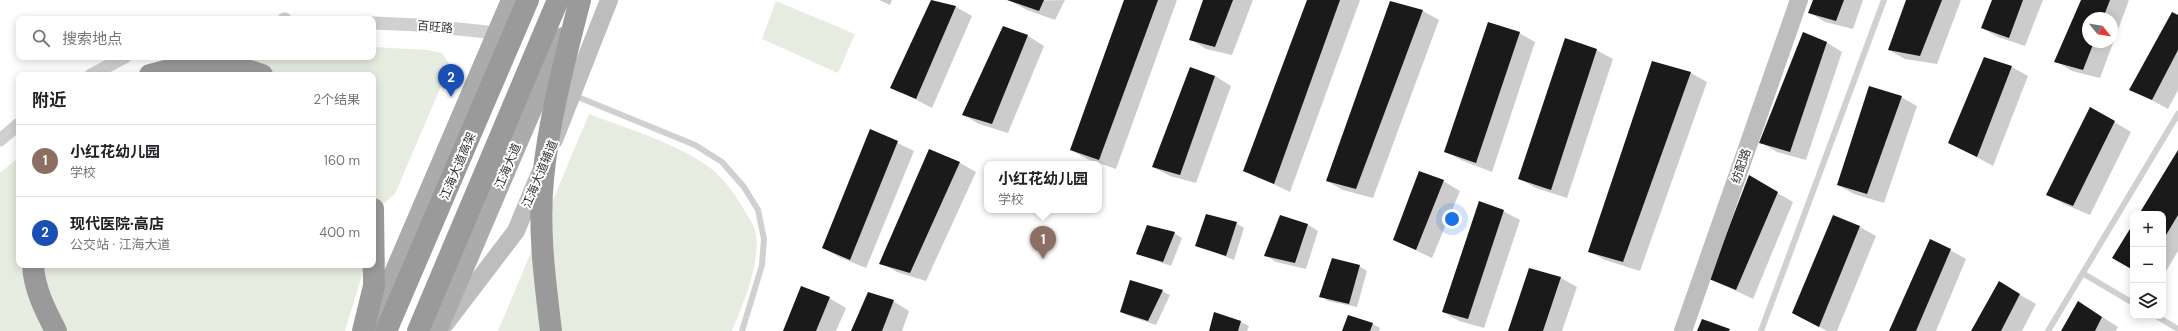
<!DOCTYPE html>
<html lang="zh">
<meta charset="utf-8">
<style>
:root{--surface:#fff;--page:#f6f6f6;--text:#202124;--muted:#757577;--line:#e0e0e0;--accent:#e63946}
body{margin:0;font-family:"DM Sans","Noto Sans SC",sans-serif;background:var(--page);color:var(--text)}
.controls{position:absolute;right:12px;bottom:12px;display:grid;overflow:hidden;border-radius:8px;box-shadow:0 2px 10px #0003}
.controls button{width:36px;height:36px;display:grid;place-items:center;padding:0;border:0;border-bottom:1px solid var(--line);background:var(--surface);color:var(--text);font:20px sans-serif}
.compass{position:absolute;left:2082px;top:12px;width:36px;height:36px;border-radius:50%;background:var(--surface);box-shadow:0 2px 10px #0003;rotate:120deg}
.you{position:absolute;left:1452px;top:219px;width:14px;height:14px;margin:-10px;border:3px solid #fff;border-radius:50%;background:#1a73e8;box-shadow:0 0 0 6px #1a73e833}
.badge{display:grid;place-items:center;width:26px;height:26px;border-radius:50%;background:var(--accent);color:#fff;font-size:13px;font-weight:700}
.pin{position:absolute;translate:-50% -33px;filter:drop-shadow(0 1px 2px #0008)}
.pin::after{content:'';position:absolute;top:21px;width:14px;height:12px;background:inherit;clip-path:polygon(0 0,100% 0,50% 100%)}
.popup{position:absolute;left:984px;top:161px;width:118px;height:52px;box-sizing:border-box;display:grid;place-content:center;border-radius:8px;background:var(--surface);filter:drop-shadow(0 1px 3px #0005);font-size:13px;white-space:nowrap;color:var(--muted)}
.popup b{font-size:15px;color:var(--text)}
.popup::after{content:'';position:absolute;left:50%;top:100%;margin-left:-8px;border:8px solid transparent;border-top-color:var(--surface)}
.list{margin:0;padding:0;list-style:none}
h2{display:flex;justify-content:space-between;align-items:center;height:52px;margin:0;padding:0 16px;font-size:17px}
h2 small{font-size:13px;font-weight:400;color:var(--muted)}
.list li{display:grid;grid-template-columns:26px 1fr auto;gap:12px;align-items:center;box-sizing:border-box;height:72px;padding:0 16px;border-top:1px solid var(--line)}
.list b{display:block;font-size:15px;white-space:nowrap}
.list p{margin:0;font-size:13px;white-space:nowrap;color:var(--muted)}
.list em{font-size:13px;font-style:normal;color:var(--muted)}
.icon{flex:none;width:22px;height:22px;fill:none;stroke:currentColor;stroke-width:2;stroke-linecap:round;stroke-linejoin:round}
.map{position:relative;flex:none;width:2178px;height:331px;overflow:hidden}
.search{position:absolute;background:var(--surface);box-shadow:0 2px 10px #0003;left:16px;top:16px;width:360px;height:44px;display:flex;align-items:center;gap:10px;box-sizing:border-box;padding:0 14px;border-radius:8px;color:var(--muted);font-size:15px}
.panel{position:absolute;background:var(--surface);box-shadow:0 2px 10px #0003;left:16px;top:72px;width:360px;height:196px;border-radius:8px}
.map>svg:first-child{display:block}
</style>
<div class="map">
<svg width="2178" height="331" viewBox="0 0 2178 331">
<rect width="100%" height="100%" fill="#fff"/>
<!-- green -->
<g fill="#e6ecdf">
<polygon points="776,1 855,34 838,73 762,39"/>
<polygon points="373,47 427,50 442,53 449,64 445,77 395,194 381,206 373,236 373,75 158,75 212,57 373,57"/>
<path d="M 589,114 C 626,128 682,145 713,170 C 725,180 735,195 743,208 C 747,215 755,226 756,235 C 760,265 743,304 732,331 L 498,331 Z"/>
<polygon points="19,157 19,265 365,265 345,331 0,331 0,173"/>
</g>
<!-- shadow -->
<g fill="#0003" fill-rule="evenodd">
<polygon points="879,0 892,0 890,5"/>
<polygon points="932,0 956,7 972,16 932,108 892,87"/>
<polygon points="1065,0 1055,20 1027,10 1011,1"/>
<polygon points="1125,0 1177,0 1116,169 1087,159 1071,150"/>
<polygon points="1204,0 1253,0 1232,55 1206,49 1190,39"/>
<polygon points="1308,0 1360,0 1290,192 1244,170"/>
<polygon points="1814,0 1863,0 1853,29 1825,22 1809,12"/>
<polygon points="1907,0 1961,0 1937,64 1905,59 1889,50"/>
<polygon points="1993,0 2043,0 2025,46 1998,37 1982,28"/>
<path d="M 2082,0 L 2129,0 L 2100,78 L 2072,71 L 2056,61 ZM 2088,18 L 2112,18 L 2112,42 L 2088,42 Z"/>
<polygon points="1423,11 1439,20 1373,198 1343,190 1327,181"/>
<polygon points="2178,16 2178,90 2168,109 2131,89"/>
<polygon points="1004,28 1028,36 1044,46 1008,133 979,124 963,115"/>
<polygon points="1519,33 1535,42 1492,172 1461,160 1445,151"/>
<polygon points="1826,42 1842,52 1806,160 1777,152 1760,142"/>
<polygon points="1596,50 1613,59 1567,198 1536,188 1520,179"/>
<polygon points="1653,62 1691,73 1707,82 1640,271 1605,260 1589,251"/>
<polygon points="2012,67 2028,76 1993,166 1949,142"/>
<polygon points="1191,69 1215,76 1231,86 1196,183 1170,176 1153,167"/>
<polygon points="1901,97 1917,106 1884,203 1854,194 1838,185"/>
<polygon points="2091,108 2131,132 2090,215 2064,204 2047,195"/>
<polygon points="871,130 914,151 866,268 839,257 823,248"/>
<polygon points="2178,152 2178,251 2163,276 2163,214 2140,214"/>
<polygon points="960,163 976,172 926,281 897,272 881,263"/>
<polygon points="1750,177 1793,202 1753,299 1711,279"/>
<polygon points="1443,181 1460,191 1432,258 1394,240"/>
<polygon points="1503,211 1520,220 1484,328 1459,321 1443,312"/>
<polygon points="1236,223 1244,228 1234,260 1197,245"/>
<polygon points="1307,224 1318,231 1306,269 1276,262 1265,255"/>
<polygon points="1860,227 1876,236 1837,331 1827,331 1793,313"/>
<polygon points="1174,233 1182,238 1171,266 1137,254"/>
<polygon points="1950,250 1966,259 1936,331 1890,331"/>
<polygon points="1359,266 1367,271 1357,307 1328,301 1321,296"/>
<polygon points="1530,270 1561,278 1577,287 1562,331 1509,331"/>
<polygon points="1999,283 2036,304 2022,331 1972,331"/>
<polygon points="1162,291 1170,295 1156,325 1129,316 1121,312"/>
<polygon points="829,298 846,308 836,331 784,331"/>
<polygon points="893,301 909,311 902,331 853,331"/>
<polygon points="2079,302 2118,327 2116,331 2063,331"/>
<polygon points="1215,314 1241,322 1249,326 1247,331 1210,331"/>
<polygon points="1373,324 1380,328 1379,331 1343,331"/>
</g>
<!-- building -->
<g fill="#1a1a1a">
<polygon points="931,0 956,6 916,99 890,88"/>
<polygon points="1007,0 1044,0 1039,11"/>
<polygon points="1124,0 1158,0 1099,160 1070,150"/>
<polygon points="1203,0 1233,0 1215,47 1189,40"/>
<polygon points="1307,0 1340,0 1274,184 1243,171"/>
<polygon points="1813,0 1844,0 1836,21 1808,13"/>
<polygon points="1906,0 1942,0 1920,56 1888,50"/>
<polygon points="1992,0 2023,0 2009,38 1981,28"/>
<polygon points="2081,0 2110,0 2103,18 2088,18 2088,42 2094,42 2083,70 2054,62"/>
<polygon points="1390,1 1423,10 1356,189 1326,181"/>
<polygon points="2172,12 2178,15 2178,50 2152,100 2129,90"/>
<polygon points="1488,22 1520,32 1476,163 1444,152"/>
<polygon points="1003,26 1028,35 992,124 962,115"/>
<polygon points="1803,32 1827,42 1790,152 1759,143"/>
<polygon points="1565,38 1597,49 1551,190 1518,179"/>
<polygon points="1984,57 2012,66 1977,157 1948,143"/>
<polygon points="1652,61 1691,72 1623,262 1588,252"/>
<polygon points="1190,67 1215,76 1180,175 1152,167"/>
<polygon points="1869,86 1902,96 1867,194 1837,185"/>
<polygon points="2090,107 2115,121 2073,206 2046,195"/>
<polygon points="870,129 898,141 850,260 822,248"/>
<polygon points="929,149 960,162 910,273 879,264"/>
<polygon points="2178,150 2178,215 2163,240 2163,214 2139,214"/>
<polygon points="1419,171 1444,180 1416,250 1393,240"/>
<polygon points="1749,175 1778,192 1736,290 1709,279"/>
<polygon points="1479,201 1504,210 1468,319 1442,312"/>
<polygon points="1206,214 1237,222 1226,256 1195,246"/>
<polygon points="1280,215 1308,224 1295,263 1264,256"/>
<polygon points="1833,215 1860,226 1819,327 1792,313"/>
<polygon points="2133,224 2133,270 2112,258"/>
<polygon points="1147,225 1175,232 1163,262 1136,254"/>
<polygon points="1930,239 1951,249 1916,331 1889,331"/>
<polygon points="1332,258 1360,265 1349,304 1319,297"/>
<polygon points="1529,268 1561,277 1543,331 1508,331"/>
<polygon points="1130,280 1163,290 1148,321 1120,312"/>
<polygon points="1999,281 2020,294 2001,331 1971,331"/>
<polygon points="801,286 830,297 816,331 783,331"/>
<polygon points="868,292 894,300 882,331 851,331"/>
<polygon points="2078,301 2102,317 2095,331 2061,331"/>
<polygon points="1214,312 1241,321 1238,331 1209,331"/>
<polygon points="1348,315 1373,323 1370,331 1342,331"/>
<polygon points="1702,319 1730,329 1729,331 1697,331"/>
</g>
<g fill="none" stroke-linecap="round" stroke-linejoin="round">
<!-- lane -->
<g stroke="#d0d0d0" stroke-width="6">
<polyline points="573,95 695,145 722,162 744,187 758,210 764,239 762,265 742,331"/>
<polyline points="2084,274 2133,303"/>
<polyline points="2156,316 2178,329"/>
<polyline points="1761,331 1884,0"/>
<polyline points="2048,331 2178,114"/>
</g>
<!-- street -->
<g stroke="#d0d0d0" stroke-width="13">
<polyline points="284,19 285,19"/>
<polyline points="373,23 419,25 497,33"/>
<polyline points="91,75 125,57"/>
<polyline points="0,140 19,124"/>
</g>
<!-- secondary -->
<g stroke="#bdbdbd" stroke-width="18">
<polyline points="554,140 609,0"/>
<polyline points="445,324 516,231 540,173"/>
<polyline points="1683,331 1799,0"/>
</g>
<!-- primary -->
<g stroke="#ababab" stroke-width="20">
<polyline points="370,329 511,0"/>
<polyline points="437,331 563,37"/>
</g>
<!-- highway -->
<g stroke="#9a9a9a" stroke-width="22">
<path d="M 150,75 C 186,64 226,61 262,75"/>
<path d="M 33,265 C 34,288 45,310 56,331"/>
<polyline points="363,331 374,286 373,209"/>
<polyline points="386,331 528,0"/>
<polyline points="418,331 558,0"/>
</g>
<!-- highway-bridge -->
<path stroke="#9a9a9a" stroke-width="22" d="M 551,331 C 545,281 538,230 543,179 C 549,118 565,59 580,0"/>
</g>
<g text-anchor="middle" stroke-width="4" stroke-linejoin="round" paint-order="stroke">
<!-- street labels -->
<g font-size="12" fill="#333" stroke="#fff">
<text transform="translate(435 27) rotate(5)" y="4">百旺路</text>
<text transform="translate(458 166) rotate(-67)" y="4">江海大道高架</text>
<text transform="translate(508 166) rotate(-67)" y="4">江海大道</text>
<text transform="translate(1741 166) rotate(-71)" y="4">纺配路</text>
<text transform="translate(540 174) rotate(-67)" y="4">江海大道辅道</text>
</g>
</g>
</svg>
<div class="controls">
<button>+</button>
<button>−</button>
<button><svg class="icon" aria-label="layers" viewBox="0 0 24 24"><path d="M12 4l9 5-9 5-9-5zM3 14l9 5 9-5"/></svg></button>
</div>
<svg class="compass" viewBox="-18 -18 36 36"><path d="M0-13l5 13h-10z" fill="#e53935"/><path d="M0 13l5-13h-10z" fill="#757577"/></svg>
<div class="you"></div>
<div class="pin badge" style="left:1043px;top:259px;background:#8d6e63">1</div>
<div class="popup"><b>小红花幼儿园</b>学校</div>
<div class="pin badge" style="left:451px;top:97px;background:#1a4fb4">2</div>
<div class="search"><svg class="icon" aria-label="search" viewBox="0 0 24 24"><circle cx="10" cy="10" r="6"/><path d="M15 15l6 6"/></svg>搜索地点</div>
<section class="panel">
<h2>附近<small>2个结果</small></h2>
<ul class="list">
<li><span class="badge" style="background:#8d6e63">1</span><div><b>小红花幼儿园</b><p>学校</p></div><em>160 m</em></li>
<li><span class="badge" style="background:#1a4fb4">2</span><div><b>现代医院·高店</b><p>公交站 · 江海大道</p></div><em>400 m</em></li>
</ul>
</section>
</div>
